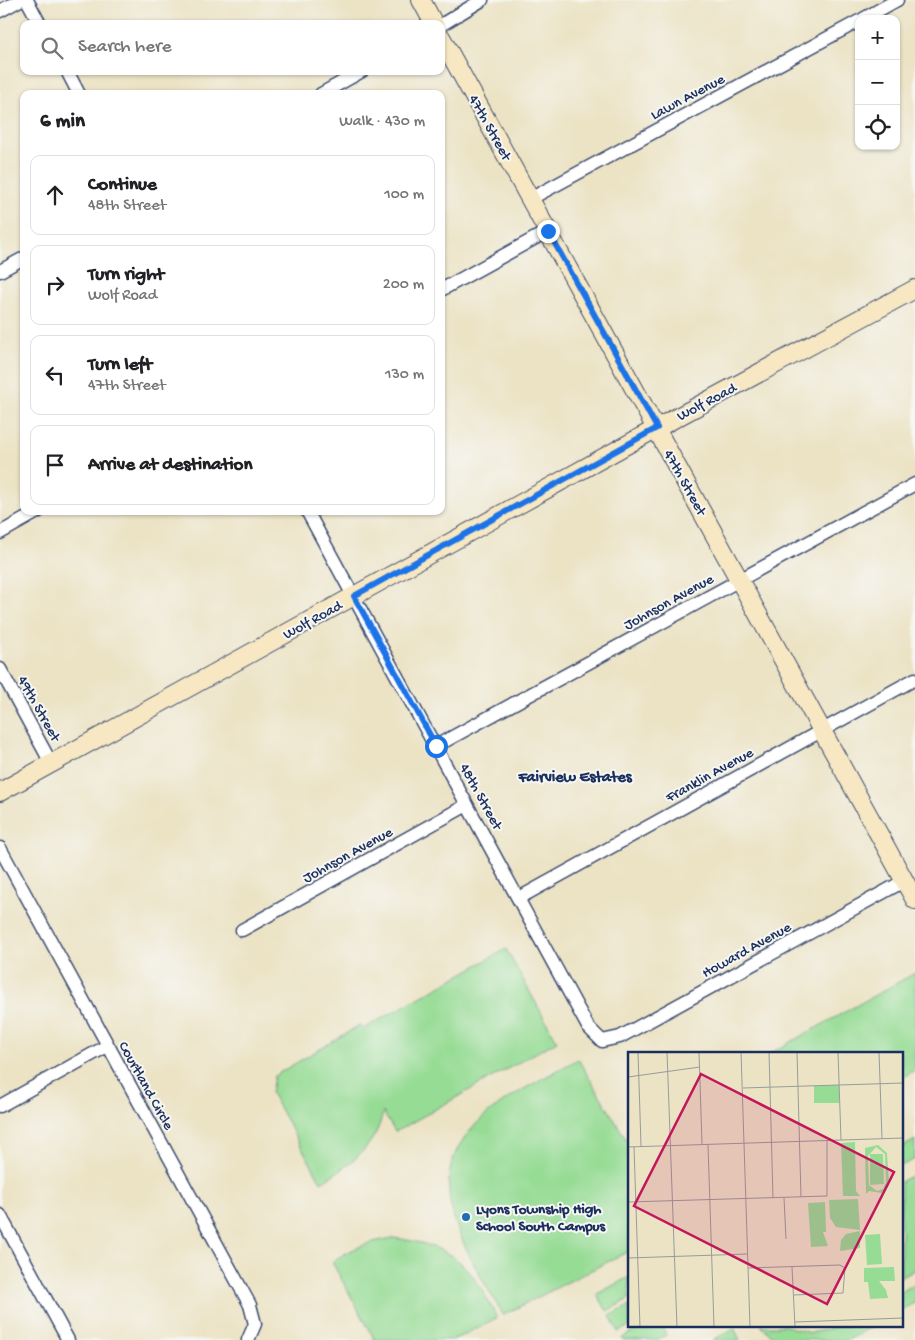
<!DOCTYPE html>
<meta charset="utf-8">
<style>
:root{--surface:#fff;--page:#f6f6f6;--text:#202124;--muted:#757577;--line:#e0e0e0}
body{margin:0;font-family:"Gochi Hand",sans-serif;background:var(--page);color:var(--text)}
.controls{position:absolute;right:15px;top:15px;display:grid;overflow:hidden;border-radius:10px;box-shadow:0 1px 4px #0004}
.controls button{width:45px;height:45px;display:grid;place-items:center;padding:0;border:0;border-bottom:1px solid var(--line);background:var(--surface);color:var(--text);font:25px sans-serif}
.stop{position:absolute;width:15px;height:15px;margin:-11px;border:4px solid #1a73e8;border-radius:50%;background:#fff}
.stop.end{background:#1a73e8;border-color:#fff;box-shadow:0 1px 5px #0008}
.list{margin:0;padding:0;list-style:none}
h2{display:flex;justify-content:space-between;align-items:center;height:65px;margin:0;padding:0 20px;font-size:21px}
h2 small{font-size:16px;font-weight:400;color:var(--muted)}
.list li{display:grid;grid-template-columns:32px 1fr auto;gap:15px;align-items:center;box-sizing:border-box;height:80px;margin:0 10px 10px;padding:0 10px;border:1px solid var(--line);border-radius:10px}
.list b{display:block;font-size:19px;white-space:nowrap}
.list p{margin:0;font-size:16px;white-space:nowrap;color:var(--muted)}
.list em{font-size:16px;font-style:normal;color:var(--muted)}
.icon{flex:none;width:28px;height:28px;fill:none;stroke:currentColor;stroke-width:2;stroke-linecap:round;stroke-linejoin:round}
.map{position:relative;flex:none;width:915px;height:1340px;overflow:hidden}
.search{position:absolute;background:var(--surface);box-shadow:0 1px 4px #0004;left:20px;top:20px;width:425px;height:55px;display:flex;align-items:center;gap:12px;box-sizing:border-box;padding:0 18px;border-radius:10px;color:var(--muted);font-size:19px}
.panel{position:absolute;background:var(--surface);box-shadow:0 1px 4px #0004;left:20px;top:90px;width:425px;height:425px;border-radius:10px}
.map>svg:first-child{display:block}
</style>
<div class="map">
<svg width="915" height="1340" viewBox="0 0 915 1340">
<rect width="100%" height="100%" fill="#f6f6f2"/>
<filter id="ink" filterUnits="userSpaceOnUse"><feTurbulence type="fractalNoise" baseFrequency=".02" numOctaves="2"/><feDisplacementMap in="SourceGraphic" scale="10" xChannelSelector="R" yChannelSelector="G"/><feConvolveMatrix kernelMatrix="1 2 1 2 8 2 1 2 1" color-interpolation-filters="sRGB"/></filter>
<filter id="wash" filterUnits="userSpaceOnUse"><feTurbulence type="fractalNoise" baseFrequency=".0096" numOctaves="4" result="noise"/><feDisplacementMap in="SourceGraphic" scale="20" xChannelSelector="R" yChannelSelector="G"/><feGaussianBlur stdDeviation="1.12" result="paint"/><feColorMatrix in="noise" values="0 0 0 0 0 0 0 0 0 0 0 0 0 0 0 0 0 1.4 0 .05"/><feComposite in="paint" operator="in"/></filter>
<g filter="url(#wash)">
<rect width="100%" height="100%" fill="#ece3c5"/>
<!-- green -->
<g fill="#97dc95" stroke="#59867a">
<path d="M 506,949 L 557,1041 L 395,1132 L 383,1112 C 376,1147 350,1165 321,1182 L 271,1093 L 274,1076 L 360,1025 L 363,1029 Z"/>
<polygon points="915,973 915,1070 901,1078 901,1054 769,1054"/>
<path d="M 578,1059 L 629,1144 L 629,1251 L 503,1315 C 487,1287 468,1257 457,1227 C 421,1131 510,1098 578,1059 Z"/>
<polygon points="915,1140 915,1159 901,1166 901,1148"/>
<polygon points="915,1174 915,1270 901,1277 901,1181"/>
<path d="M 394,1238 C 455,1246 471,1265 497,1318 L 453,1340 L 375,1340 L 332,1262 C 352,1248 370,1241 394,1238 Z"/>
<polygon points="629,1277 629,1299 607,1311 597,1294"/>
<polygon points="915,1284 915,1303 901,1310 901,1292"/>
<polygon points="629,1306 630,1326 619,1332 610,1316"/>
<polygon points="643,1326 662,1326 666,1335 657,1340 623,1340 622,1338"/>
<polygon points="761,1326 786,1326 811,1333 840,1326 873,1326 848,1340 778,1340"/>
<polygon points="734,1328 740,1340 713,1340"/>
</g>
</g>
<g filter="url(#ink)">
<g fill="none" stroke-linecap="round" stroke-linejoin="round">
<defs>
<g id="minor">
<polyline points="27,0 40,24"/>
<polyline points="0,11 20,0"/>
<polyline points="863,19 897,0"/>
<polyline points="441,25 482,0"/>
<polyline points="67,71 79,94"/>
<polyline points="321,94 362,71"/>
<polyline points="530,199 859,21"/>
<polyline points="0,271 24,258"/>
<polyline points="441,290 548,231"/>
<polyline points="307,511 588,1027 602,1041 620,1037 904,881"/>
<polyline points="0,533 39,511"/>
<polyline points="0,669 51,763"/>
<polyline points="436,746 915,484"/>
<polyline points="0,848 250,1305 255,1324 248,1340"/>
<polyline points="519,898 915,679"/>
<polyline points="242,930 467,805"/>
<polyline points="0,1106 107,1046"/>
<polyline points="0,1215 68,1340"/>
</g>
<g id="secondary">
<polyline points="421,0 434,24"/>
<polyline points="441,37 915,900"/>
<polyline points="0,792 657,428 915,289"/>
</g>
</defs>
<!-- minor casing -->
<use href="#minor" stroke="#3a4a6d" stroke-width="15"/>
<!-- secondary casing -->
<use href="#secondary" stroke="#3a4a6d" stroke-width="20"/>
<!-- minor -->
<use href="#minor" stroke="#fff" stroke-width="12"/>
<!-- secondary -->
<use href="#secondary" stroke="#f7e8c3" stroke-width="18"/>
</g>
</g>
<g fill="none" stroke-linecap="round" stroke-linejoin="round" filter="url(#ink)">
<!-- route -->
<polyline stroke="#1a73e8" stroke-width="6" points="436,746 354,596 657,428 548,231"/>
</g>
<!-- markers -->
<circle fill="#1f6fb2" stroke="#f6f6f2" stroke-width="2" cx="466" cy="1217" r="5"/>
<g text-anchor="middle" stroke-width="4" stroke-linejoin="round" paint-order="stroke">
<!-- street labels -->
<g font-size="15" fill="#1b2f5e" stroke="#f6f6f2">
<text transform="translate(687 96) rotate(-28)" y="5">Lawn Avenue</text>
<text transform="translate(491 127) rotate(61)" y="5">47th Street</text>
<text transform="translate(706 401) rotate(-28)" y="5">Wolf Road</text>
<text transform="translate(686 482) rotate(61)" y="5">47th Street</text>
<text transform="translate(668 601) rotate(-29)" y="5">Johnson Avenue</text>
<text transform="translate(312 619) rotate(-29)" y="5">Wolf Road</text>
<text transform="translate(40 708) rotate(61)" y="5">49th Street</text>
<text transform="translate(709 774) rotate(-29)" y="5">Franklin Avenue</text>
<text transform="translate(482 796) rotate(61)" y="5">48th Street</text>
<text transform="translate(347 854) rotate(-29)" y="5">Johnson Avenue</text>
<text transform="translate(746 949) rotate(-29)" y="5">Howard Avenue</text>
<text transform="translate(147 1085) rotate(61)" y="5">Courtland Circle</text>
</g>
<!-- poi labels -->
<g font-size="15" font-weight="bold" fill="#1b2f5e" stroke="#f6f6f2" text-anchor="start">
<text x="476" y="1213">Lyons Township High<tspan x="476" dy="17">School South Campus</tspan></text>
</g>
<!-- neighbourhood labels -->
<g font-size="16" font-weight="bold" fill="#1b2f5e" stroke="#f6f6f2">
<text x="575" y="781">Fairview Estates</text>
</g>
</g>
<!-- overview -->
<g transform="translate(628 1052)">
<rect width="275" height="275" fill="#ece3c5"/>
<path d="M 211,33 L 211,51 L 186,51 L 186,34 ZM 227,90 L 228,139 L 232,144 L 215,144 L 213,91 ZM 250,93 L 259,101 L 261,133 L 254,141 L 241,139 L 238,142 L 237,96 ZM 248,95 L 257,102 L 258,130 L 255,137 L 249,139 L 241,133 L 240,104 ZM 242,102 L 255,102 L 256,132 L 242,133 ZM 230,147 L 232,178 L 208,175 L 202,166 L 201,148 ZM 197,150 L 198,180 L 195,180 L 200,194 L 183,195 L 180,151 ZM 232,179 L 232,196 L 212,199 L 213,188 L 218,182 ZM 252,182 L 254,212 L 239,213 L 237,183 ZM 266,215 L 267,229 L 251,229 L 258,238 L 260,246 L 242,247 L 240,230 L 236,230 L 236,216 Z" fill="#97dc95" fill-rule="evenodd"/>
<path fill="none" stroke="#989b9c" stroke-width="1" d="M 10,0 L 13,94M 39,0 L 49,275M 71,0 L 74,92M 113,0 L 122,275M 141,0 L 145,146M 169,0 L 173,145M 210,0 L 213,88M 251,0 L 254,87M 0,25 L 72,15M 115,36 L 275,31M 80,93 L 86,275M 0,95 L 275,86M 6,95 L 12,275M 156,146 L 158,187M 0,150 L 199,144 L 199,88M 0,206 L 119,202M 164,215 L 167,275M 120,216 L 212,213 L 217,216 L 215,241 L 166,243M 167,270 L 275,266"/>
<path fill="#c2185b" fill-opacity="0.15" stroke="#c2185b" stroke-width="2.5" d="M 73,22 L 266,120 L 199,252 L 6,154 Z"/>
<rect width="275" height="275" fill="none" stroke="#1b2f5e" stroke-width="2.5"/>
</g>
</svg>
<div class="controls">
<button>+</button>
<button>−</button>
<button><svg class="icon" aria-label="locate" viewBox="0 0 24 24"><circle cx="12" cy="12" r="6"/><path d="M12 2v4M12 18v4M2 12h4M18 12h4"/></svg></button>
</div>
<div class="stop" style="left:436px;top:746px"></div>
<div class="stop end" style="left:548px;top:231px"></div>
<div class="search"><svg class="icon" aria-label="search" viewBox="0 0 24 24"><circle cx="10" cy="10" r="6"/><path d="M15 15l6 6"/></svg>Search here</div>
<section class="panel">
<h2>6 min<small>Walk · 430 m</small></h2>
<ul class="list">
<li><svg class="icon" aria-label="ahead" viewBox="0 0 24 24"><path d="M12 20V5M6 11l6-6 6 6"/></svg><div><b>Continue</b><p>48th Street</p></div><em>100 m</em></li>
<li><svg class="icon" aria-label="right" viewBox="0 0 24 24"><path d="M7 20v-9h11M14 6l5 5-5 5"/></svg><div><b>Turn right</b><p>Wolf Road</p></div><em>200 m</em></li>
<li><svg class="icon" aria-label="left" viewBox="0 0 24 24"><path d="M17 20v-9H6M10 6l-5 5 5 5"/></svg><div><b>Turn left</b><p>47th Street</p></div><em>130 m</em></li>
<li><svg class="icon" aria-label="arrive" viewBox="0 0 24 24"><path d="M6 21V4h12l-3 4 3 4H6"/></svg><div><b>Arrive at destination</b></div></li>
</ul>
</section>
</div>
